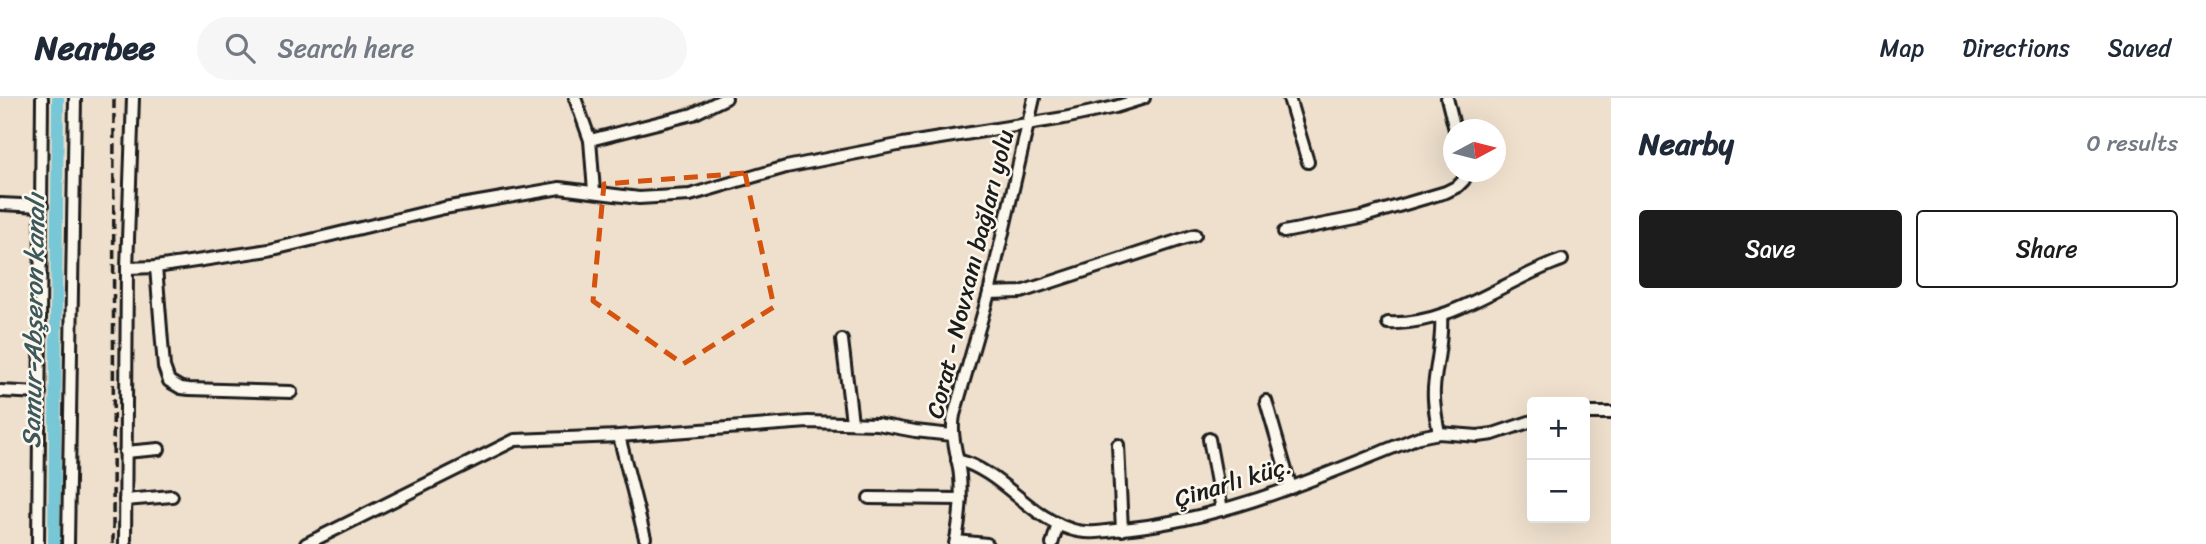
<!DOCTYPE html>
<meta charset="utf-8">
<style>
:root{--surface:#fff;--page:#f6f6f7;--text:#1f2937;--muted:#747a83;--line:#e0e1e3;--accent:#1c1c1c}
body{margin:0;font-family:Sriracha,sans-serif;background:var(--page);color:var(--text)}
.controls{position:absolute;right:21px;bottom:21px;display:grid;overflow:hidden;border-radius:7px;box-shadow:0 7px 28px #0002}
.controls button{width:63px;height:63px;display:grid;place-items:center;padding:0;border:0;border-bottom:2px solid var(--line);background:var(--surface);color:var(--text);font:35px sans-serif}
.compass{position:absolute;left:1443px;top:21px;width:63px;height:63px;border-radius:50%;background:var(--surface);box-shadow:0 7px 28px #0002;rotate:83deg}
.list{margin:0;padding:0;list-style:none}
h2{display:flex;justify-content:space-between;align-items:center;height:91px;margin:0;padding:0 28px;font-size:30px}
h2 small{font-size:23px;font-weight:400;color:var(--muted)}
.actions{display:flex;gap:14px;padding:21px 28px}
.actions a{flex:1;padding:16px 0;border:2px solid var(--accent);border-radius:7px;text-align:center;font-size:24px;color:var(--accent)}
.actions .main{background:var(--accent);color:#fff}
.icon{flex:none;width:38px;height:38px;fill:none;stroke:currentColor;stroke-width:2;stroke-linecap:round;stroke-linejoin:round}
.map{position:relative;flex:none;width:1611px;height:446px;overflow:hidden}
header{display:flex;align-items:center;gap:42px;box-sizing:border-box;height:98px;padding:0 35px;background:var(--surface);border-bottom:2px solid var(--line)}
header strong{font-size:33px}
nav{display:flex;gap:38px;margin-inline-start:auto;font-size:24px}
.search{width:490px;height:63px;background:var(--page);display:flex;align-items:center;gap:18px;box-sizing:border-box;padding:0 24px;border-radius:38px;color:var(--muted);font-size:26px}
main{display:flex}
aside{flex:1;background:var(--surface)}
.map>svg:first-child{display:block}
</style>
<header>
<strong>Nearbee</strong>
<div class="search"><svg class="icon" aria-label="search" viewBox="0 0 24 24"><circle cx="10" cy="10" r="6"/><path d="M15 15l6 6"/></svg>Search here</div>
<nav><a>Map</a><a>Directions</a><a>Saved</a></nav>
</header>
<main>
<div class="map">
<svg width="1611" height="446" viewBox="0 0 1611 446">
<rect width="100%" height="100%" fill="#efe0cd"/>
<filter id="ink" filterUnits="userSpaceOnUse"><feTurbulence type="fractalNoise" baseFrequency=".0143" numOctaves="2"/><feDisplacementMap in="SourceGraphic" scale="14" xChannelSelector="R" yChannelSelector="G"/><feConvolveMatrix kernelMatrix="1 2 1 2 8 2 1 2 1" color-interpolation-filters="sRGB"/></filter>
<g filter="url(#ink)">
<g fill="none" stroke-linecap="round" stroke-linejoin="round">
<!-- canal -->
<polyline stroke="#78c7d6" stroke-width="12" points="54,446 58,0"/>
<defs>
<g id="street">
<polyline points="575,0 590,42 594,93"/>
<polyline points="1289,0 1308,64"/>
<polyline points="1447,0 1455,32"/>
<polyline points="590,42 693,16 726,0"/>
<polyline points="0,106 42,108"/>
<polyline points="1284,134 1361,119 1446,94 1458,88 1464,82 1464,74"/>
<polyline points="156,169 164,269 169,283 181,290 189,291 291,294"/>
<polyline points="127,170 156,169 269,152 444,110 560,90 639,100 690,97 786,69 903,46 1064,20 1115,9 1144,0"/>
<polyline points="989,195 1021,194 1195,137"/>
<path d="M 1388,225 C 1451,228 1504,182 1562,162"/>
<polyline points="842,242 852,324"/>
<polyline points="0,293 40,295"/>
<polyline points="1266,303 1291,390"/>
<polyline points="1585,315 1611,315"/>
<path d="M 1439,335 C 1436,320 1433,305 1434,290 C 1436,266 1443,242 1441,218"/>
<polyline points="619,338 645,440"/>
<polyline points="1209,341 1222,412"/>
<polyline points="1118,347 1122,432"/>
<polyline points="125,354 159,351"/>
<path d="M 957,362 C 1000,372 1028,418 1070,431 C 1087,437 1106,433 1123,431 C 1227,421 1323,377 1419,339 L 1439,335 L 1478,338 L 1493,336 L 1532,323"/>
<polyline points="869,400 961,401"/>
<polyline points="125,402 172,398"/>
<polyline points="956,443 987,446"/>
<polyline points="38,446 42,0"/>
<polyline points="68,446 75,0"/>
<polyline points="125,446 127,170 133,0"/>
<polyline points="306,446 515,342 619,338 808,324 877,326 915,333 952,337"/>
<path d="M 955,446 C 960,423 962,402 960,378 C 958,357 950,338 954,317 L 989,195 L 1034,0"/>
<polyline points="1052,446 1058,426"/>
</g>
</defs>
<!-- street casing -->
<use href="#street" stroke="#1c1c1c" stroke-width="16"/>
<!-- street -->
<use href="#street" stroke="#fbf7ec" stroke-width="10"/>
<!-- rail -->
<polyline stroke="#1c1c1c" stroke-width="3.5" stroke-dasharray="10 5" stroke-linecap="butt" points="113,446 114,0"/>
</g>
</g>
<!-- marked area -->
<path fill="none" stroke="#d4530e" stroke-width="5" stroke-dasharray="14 9" stroke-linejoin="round" d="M 745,75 L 774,209 L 683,266 L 593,203 L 604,86 Z"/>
<g text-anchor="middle" stroke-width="5" stroke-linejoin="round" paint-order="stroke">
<!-- street labels -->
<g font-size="24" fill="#1c1c1c" stroke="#fbf7ec">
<text transform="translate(970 176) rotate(-76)" y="8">Corat - Novxanı bağları yolu</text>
<text transform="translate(1233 384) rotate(-17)" y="8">Çinarlı küç.</text>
</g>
<!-- water labels -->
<g font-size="26" font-style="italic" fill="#3c585d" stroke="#fbf7ec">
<text transform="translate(33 223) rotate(-89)" y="9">Samur-Abşeron kanalı</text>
</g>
</g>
</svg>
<div class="controls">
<button>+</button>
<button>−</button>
</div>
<svg class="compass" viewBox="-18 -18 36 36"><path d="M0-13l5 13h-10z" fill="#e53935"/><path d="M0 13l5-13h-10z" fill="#747a83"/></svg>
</div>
<aside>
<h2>Nearby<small>0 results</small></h2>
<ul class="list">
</ul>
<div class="actions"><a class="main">Save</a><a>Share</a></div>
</aside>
</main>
